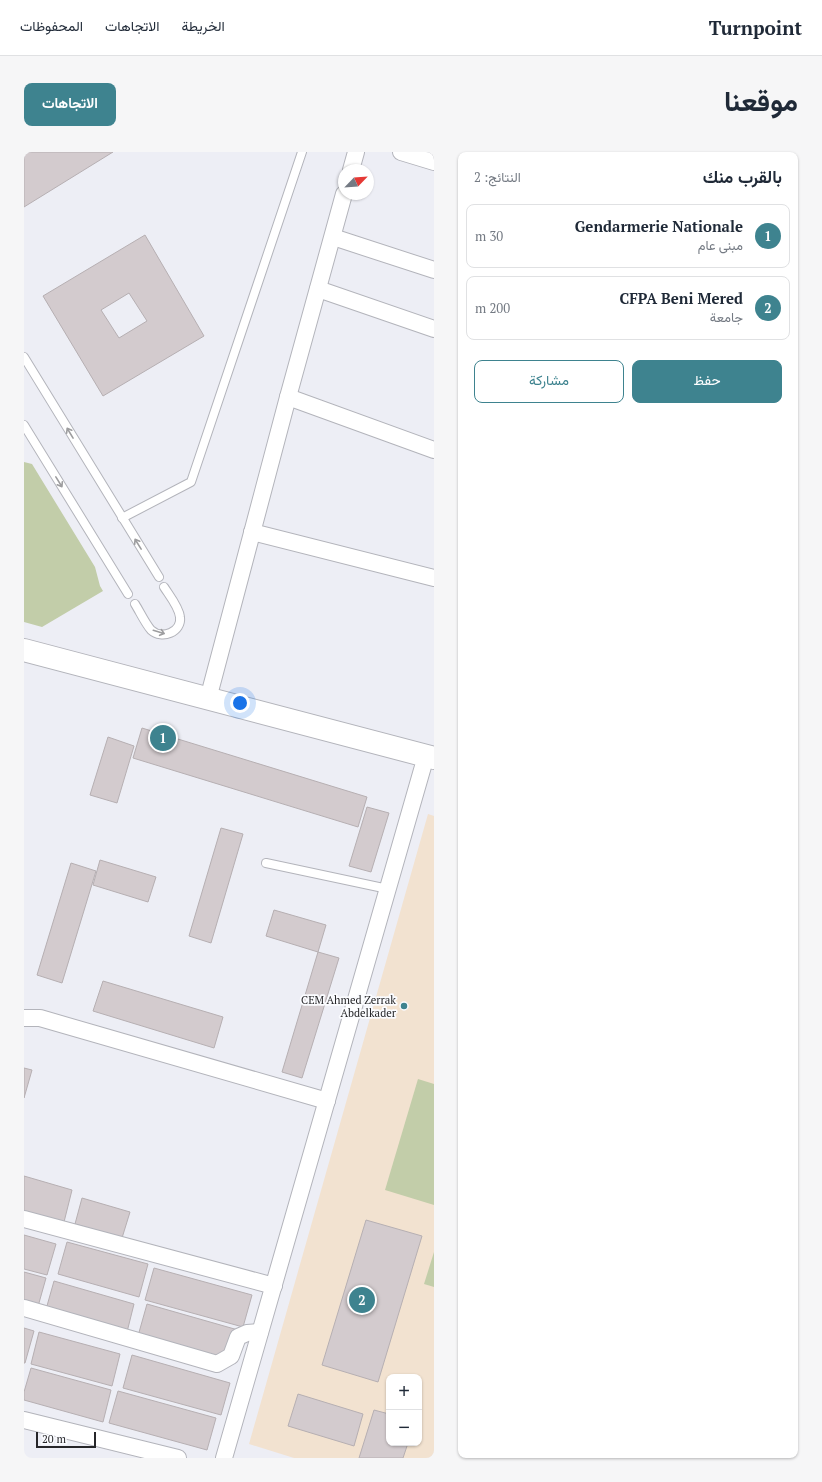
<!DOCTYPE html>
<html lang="ar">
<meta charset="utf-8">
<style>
:root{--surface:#fff;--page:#f6f6f7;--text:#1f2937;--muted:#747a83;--line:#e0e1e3;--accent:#3e838f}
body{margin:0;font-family:"PT Serif",Vazirmatn,serif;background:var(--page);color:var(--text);direction:rtl}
.controls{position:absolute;right:12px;bottom:12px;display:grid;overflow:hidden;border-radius:8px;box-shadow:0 1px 3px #0004}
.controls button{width:36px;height:36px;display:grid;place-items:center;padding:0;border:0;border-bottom:1px solid var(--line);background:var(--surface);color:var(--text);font:20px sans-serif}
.compass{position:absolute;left:314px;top:12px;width:36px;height:36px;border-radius:50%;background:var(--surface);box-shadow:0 1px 3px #0004;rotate:65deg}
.scale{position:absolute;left:12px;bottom:10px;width:60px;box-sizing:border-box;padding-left:4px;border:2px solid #262629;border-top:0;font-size:11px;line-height:14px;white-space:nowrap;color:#262629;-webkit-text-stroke:3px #fbfcff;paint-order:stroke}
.you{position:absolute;left:216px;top:551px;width:14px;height:14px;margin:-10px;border:3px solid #fff;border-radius:50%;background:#1a73e8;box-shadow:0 0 0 6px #1a73e833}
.badge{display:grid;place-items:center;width:26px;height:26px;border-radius:50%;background:var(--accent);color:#fff;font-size:13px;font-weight:700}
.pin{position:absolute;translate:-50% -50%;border:2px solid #fff;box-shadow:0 1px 4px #0006}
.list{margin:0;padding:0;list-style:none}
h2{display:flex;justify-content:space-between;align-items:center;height:52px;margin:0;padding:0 16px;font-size:17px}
h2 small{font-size:13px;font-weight:400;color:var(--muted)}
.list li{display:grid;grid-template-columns:26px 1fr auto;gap:12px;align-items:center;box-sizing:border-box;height:64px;margin:0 8px 8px;padding:0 8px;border:1px solid var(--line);border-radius:8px}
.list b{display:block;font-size:15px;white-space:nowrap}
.list p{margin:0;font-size:13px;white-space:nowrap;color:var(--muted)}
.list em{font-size:13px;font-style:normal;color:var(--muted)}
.actions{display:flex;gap:8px;padding:12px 16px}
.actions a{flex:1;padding:9px 0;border:1px solid var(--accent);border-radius:8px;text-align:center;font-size:14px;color:var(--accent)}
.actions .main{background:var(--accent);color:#fff}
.map{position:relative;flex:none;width:410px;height:1306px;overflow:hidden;direction:ltr;border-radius:8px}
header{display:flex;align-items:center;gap:24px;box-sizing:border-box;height:56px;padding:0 20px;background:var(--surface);border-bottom:1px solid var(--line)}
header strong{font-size:19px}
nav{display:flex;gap:22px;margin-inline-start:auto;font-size:14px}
.intro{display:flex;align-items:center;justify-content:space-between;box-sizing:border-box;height:96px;padding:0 24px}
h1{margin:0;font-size:28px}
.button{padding:10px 18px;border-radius:8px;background:var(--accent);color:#fff;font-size:14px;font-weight:700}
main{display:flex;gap:24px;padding:0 24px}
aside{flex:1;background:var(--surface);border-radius:8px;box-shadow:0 1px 3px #0004}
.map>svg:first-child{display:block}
</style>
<header>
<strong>Turnpoint</strong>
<nav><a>الخريطة</a><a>الاتجاهات</a><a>المحفوظات</a></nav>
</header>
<div class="intro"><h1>موقعنا</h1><a class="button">الاتجاهات</a></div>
<main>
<aside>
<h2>بالقرب منك<small>النتائج: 2</small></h2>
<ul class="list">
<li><span class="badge">1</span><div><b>Gendarmerie Nationale</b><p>مبنى عام</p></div><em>30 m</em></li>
<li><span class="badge">2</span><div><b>CFPA Beni Mered</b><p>جامعة</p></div><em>200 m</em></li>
</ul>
<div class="actions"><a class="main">حفظ</a><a>مشاركة</a></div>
</aside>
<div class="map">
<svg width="410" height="1306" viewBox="0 0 410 1306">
<rect width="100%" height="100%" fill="#edeef5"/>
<!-- education -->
<path fill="#f2e2d0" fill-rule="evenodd" d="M 404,662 L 410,664 L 410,1306 L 270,1306 L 225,1292 ZM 365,1225 L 395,1225 L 395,1291 L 365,1291 Z"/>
<!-- green -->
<g fill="#c2cda9">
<polygon points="0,310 8,312 71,415 76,434 79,439 18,475 0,470"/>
<polygon points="394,927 410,932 410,1053 361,1038"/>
<polygon points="410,1100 410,1135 400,1132"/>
</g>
<!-- building -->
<g fill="#d3cbce" stroke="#b6afb2" fill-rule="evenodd">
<polygon points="0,0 89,0 0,55"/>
<path d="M 121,83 L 180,184 L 79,244 L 19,144 ZM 105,141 L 123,169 L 95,186 L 77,158 Z"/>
<polygon points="118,576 343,645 334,675 109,606"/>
<polygon points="84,585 110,594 93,651 66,643"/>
<polygon points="343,655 365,661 347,720 325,714"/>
<polygon points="197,676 219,682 187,791 165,784"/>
<polygon points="76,708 132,725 124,750 69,733"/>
<polygon points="47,711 72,719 38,831 13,823"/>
<polygon points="250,758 302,773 294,800 242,784"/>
<polygon points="294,800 315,806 278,926 258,920"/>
<polygon points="79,829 199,865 190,896 69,859"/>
<polygon points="0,916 8,918 0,946"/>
<polygon points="0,1024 48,1038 40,1070 0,1059"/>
<polygon points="58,1046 106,1060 98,1086 51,1072"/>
<polygon points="342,1068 398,1084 354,1230 298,1213"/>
<polygon points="0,1083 32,1092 23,1123 0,1117"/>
<polygon points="43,1090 124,1112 115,1145 34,1122"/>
<polygon points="130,1116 228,1143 219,1175 121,1148"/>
<polygon points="0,1120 22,1126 13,1158 0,1154"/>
<polygon points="30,1129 110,1152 102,1184 21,1161"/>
<polygon points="123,1152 221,1180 212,1211 114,1184"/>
<polygon points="0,1176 10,1179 1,1211 0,1211"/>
<polygon points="15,1180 96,1202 88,1234 7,1212"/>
<polygon points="108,1203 206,1231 197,1263 99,1236"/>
<polygon points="7,1216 87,1238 79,1270 0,1248 0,1240"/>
<polygon points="94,1239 192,1266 183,1298 85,1271"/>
<polygon points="274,1242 339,1262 330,1294 264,1274"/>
<polygon points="350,1258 365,1262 365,1291 384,1291 379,1306 335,1306"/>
</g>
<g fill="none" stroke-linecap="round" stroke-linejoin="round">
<defs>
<g id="lane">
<polyline points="0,205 135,425"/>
<polyline points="0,273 104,442"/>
<polyline points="98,366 167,330 278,0"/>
<path d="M 111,452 C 116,460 121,471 127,478 C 138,488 158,480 156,465 C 155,455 145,443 140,435"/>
<polyline points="242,711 364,737"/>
</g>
<g id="street">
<polyline points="377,0 410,10"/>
<polyline points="327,18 332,0"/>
<polyline points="309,85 410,118"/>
<polyline points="294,137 410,177"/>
<polyline points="264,245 410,298"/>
<polyline points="228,380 410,426"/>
<polyline points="184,547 264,245 320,42"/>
<polyline points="0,866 16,866 303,949"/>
<polyline points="0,1067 250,1134"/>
<polyline points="0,1156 193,1212 207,1204 214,1185 223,1181 236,1180"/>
<polyline points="0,1268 154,1306"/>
<polyline points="200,1306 402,604"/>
</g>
<polyline id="secondary" points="0,498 410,606"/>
</defs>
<!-- lane casing -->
<use href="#lane" stroke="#b3b4bb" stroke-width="10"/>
<!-- street casing -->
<use href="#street" stroke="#b3b4bb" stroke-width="18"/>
<!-- secondary casing -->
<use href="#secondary" stroke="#b3b4bb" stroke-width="24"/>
<!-- lane -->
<use href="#lane" stroke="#fff" stroke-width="8"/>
<!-- street -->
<use href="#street" stroke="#fff" stroke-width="16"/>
<!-- secondary -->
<use href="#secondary" stroke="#fff" stroke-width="22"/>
</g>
<!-- one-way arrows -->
<defs><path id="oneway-shaft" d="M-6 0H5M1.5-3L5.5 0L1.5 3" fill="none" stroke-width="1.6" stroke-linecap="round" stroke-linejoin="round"/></defs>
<g stroke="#9d9d9f">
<use href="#oneway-shaft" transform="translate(46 281) rotate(-121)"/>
<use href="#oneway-shaft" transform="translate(35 330) rotate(58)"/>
<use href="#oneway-shaft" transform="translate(114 392) rotate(-122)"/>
<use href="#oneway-shaft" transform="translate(135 480) rotate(17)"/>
</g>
<!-- markers -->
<circle fill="#3e838f" stroke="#fbfcff" stroke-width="1.5" cx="380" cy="854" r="4"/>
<g text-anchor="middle" stroke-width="3.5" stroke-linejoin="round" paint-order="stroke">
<!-- poi labels -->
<g font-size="11" fill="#262629" stroke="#fbfcff" text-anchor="end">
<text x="372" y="852">CEM Ahmed Zerrak<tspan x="372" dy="13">Abdelkader</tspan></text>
</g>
</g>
</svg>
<div class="controls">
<button>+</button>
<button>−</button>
</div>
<svg class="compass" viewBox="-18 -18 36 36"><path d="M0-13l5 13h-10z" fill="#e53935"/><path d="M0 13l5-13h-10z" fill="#747a83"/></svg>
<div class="scale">20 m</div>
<div class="you"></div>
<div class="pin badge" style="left:139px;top:586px">1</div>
<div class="pin badge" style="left:338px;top:1148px">2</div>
</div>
</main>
